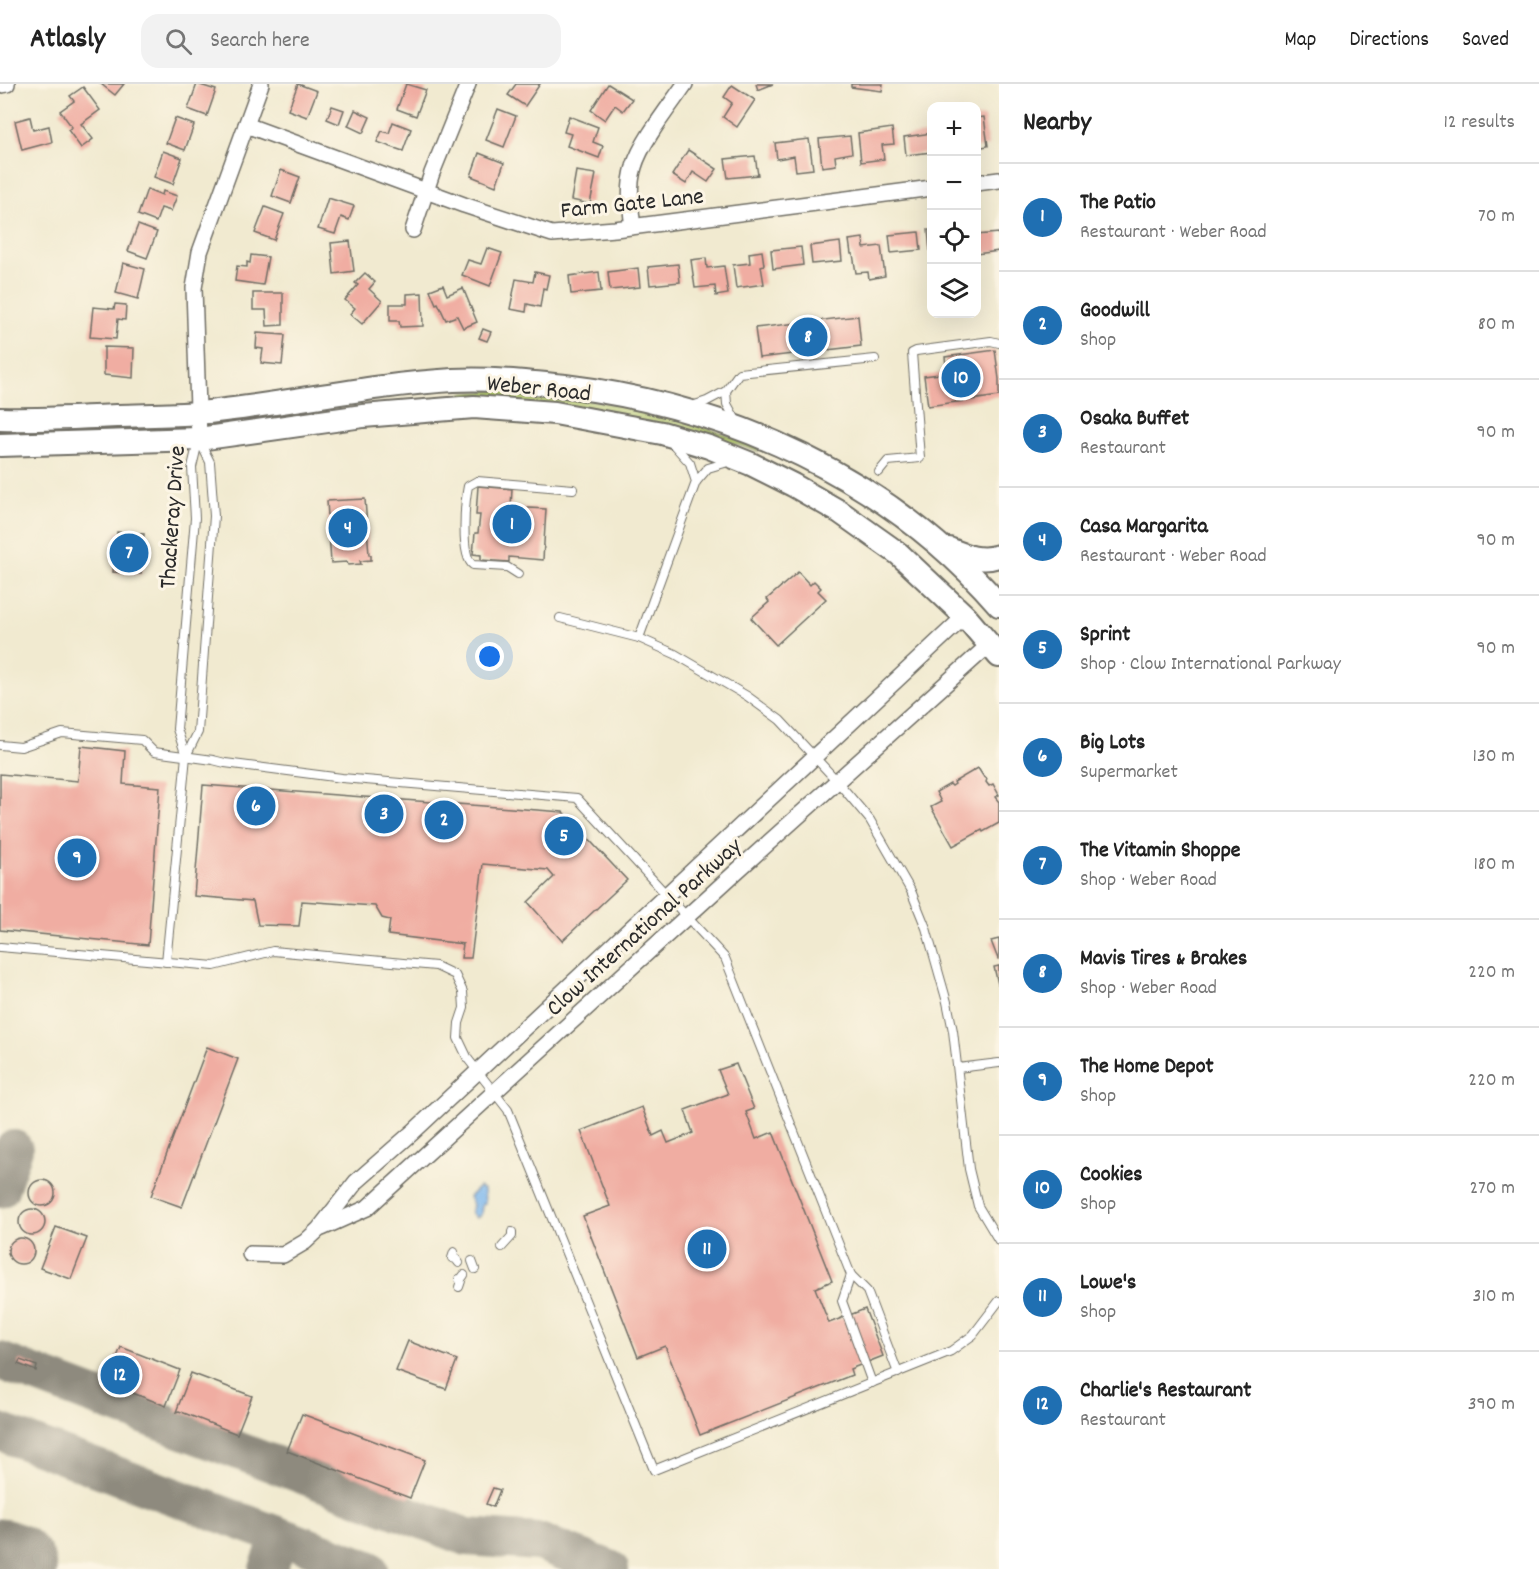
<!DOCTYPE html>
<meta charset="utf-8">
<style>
:root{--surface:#fff;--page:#f2f2f2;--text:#222;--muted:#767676;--line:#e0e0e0;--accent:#1f6fb2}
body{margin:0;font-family:Dekko,sans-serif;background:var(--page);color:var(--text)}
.controls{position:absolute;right:18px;top:18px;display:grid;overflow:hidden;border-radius:12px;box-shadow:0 6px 24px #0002}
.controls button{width:54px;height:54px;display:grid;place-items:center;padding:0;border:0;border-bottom:2px solid var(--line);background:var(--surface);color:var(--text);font:30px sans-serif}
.you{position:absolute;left:490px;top:573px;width:21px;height:21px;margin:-15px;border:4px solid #fff;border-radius:50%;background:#1a73e8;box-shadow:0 0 0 9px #1a73e833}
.badge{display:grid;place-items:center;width:39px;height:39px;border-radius:50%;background:var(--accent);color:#fff;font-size:20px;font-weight:700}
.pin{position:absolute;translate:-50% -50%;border:3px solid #fff;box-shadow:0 2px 6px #0006}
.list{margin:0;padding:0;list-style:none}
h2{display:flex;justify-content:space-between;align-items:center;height:78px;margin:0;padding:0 24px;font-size:26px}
h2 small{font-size:20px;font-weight:400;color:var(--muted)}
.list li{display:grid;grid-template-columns:39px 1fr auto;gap:18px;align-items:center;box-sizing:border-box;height:108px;padding:0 24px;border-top:2px solid var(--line)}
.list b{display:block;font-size:22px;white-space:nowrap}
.list p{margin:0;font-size:20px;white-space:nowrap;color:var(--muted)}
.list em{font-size:20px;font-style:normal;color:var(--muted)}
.icon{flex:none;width:33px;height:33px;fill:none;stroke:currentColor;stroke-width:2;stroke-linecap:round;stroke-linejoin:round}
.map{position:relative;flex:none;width:999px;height:1485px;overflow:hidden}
header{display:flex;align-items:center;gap:36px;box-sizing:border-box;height:84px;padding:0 30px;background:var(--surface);border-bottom:2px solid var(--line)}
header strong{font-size:28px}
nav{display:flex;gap:33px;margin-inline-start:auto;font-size:21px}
.search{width:420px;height:54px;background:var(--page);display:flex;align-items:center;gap:15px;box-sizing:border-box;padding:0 21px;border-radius:18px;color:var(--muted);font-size:22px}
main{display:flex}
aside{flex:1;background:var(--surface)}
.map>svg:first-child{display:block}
</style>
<header>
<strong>Atlasly</strong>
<div class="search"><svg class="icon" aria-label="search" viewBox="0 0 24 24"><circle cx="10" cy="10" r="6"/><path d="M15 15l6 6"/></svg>Search here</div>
<nav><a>Map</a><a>Directions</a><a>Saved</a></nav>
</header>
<main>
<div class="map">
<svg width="999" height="1485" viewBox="0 0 999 1485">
<rect width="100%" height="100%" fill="#fcf5e5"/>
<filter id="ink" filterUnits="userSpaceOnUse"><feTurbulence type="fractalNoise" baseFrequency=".0167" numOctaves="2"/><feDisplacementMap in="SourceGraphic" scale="12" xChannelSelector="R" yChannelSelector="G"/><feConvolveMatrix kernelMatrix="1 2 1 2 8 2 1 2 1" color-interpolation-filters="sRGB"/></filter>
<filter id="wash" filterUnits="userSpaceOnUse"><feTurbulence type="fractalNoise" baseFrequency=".008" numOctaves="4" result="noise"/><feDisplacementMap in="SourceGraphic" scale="24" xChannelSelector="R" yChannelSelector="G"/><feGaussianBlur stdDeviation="1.35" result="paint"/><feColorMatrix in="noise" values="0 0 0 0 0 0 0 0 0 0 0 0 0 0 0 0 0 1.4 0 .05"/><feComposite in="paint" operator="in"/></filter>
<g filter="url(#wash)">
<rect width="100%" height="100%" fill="#f1ead0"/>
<!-- green -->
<g fill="#aec468" stroke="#6c784a" stroke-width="1.5">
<polygon points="502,305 554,309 656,327 760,362 758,367 710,353 460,313 461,310"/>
<polygon points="0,344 71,344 70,346 27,352 0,352"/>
</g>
<!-- water -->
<polygon fill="#7db7ee" stroke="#54718c" stroke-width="1.5" points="479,1103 484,1106 485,1119 482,1120 481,1131 476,1134 471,1128 473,1121 469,1113"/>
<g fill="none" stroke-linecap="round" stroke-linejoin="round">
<!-- taxiway -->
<g stroke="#8e8a7e" stroke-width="38">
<polyline points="0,1105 14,1065"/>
<polyline points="0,1277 467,1453 539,1458 610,1485"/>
<polyline points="0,1348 369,1485"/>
<polyline points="268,1485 280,1452"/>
</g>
<!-- runway -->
<polyline stroke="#8e8a7e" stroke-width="93" points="0,1481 10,1485"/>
</g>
<g id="blocks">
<!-- building -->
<g fill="#f0ada2">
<polygon points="101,0 124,0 115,11"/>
<polygon points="197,0 216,6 207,32 188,25"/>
<polygon points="298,0 317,7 307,33 288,26"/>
<polygon points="406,0 426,6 416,32 397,25"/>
<polygon points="516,0 540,0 525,22 508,11"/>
<polygon points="608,0 632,15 623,27 615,21 605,36 591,26"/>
<polygon points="756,0 773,0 758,6"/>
<polygon points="851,0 883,0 882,7 851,3"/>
<polygon points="732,1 755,16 737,43 723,33 732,19 724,13"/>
<polygon points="83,3 100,26 81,40 93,55 81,64 68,46 72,43 60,27 74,17 70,12"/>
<polygon points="332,22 344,26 339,40 327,35"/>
<polygon points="498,25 516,32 504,63 486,56"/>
<polygon points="355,26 370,33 363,49 348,42"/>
<polygon points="569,32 598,43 593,58 603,62 599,74 567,62 571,50 564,48"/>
<polygon points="30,33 33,46 49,42 52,58 22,66 15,37"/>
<polygon points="984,33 988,62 976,64 976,34"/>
<polygon points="175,34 194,41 185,66 166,59"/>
<polygon points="393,38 411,45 403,67 377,58 382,47 389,49"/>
<polygon points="892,44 894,60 882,61 884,75 861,78 858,49"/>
<polygon points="932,49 932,68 906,71 904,53"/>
<polygon points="850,52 852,69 835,72 836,81 822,83 819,55"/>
<polygon points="809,55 813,85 796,87 794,72 777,75 775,59"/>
<polygon points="688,66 717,85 708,98 693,88 686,100 672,91"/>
<polygon points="163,67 182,74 173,100 154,93"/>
<polygon points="479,69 504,79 496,102 471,92"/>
<polygon points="755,72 758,91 728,94 725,75"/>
<polygon points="281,86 300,93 291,119 272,112"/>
<polygon points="576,87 596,90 590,120 571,116"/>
<polygon points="147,105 162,111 163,107 177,112 171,127 161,124 156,138 138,131"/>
<polygon points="328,114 354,122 349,136 341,133 335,150 318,145"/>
<polygon points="265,123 284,130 274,156 255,149"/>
<polygon points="138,141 157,148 147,174 128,167"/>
<polygon points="928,146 932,146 932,167 930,167"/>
<polygon points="919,148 921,166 891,169 889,151"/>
<polygon points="999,149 999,167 976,170 976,151"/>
<polygon points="863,154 864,164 881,162 885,192 869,195 868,188 856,189 853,170 851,170 849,156"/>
<polygon points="350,157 354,187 334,190 331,159"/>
<polygon points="840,158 842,177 812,180 810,162"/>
<polygon points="801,163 803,181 773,185 771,166"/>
<polygon points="487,164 502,169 490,202 462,191 468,176 481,180"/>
<polygon points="762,167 764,181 761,182 764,200 736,204 733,181 750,179 749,169"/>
<polygon points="251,171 268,173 263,201 235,197 237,182 247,183 247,178 250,179"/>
<polygon points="706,174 707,184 724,182 728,210 716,212 715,202 695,204 691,176"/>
<polygon points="123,179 145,185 138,215 116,209"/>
<polygon points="678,180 680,198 650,201 648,183"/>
<polygon points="638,184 640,203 610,206 608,188"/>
<polygon points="535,188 549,191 546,205 543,204 540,223 527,220 526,228 510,225 516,195 533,198"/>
<polygon points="599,188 601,207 571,210 569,192"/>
<polygon points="365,189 375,198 369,205 382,217 362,240 350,230 355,224 345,216 358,201 355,199"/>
<polygon points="443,201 447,211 463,204 477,238 463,244 457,232 446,236 438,219 436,220 430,206"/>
<polygon points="253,209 283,209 283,241 267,242 266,226 253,226"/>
<polygon points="422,209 423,242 400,243 399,237 390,237 390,220 407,220 407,210"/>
<polygon points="115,220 126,221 125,236 118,235 116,255 90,253 93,223 114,225"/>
<polygon points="858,232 861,262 759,274 755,244"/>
<polygon points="483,245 491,248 487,257 479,254"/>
<polygon points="257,249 285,251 282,281 261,279 263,265 256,264"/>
<polygon points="104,263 134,264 133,294 104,291"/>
<polygon points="995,266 999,295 999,312 928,322 924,292 947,289 945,273"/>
<polygon points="478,402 512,405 511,423 546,425 543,476 509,473 509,478 481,476 481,471 473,470 475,449 478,449 480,431 476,431"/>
<polygon points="365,415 369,471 371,471 371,476 360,477 361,480 348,481 347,478 331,479 327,417"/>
<polygon points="117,448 144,450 141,490 113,488"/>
<polygon points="798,488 810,501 814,497 821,504 818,507 826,515 776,561 751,534 769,518 767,515"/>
<polygon points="81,662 125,667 123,700 160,703 148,861 0,846 0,690 78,697"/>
<polygon points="978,684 983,692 987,695 986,698 989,702 993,700 999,711 995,713 999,718 999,739 983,748 982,746 953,762 931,723 941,718 936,708 950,700 952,702 955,700 954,698"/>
<polygon points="203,701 563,728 627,796 562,857 528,818 554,793 548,786 483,780 471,874 461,874 463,860 388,851 390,836 382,834 375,822 302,817 299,842 258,841 253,817 194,812"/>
<polygon points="999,855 999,875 998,875 991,857"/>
<polygon points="999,882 999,900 998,900 994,883"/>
<polygon points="207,963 238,975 182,1123 151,1112"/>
<polygon points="736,980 754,1025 746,1028 756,1055 773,1048 832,1197 815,1204 829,1239 865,1225 883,1272 850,1285 852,1291 700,1351 665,1262 638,1273 583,1132 610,1122 581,1047 642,1023 653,1052 663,1047 668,1059 693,1049 685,1026 728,1010 718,986"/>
<circle cx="42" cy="1109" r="13"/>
<circle cx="32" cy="1138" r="13"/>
<polygon points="56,1143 87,1154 71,1195 40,1184"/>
<circle cx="21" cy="1167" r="13"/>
<polygon points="408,1257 457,1276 446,1305 396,1287"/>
<polygon points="121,1263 180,1286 166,1322 107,1299"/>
<polygon points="20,1276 37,1282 36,1287 18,1280"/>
<polygon points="191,1289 252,1312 237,1350 179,1327 176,1328"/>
<polygon points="302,1330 425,1376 410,1414 287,1367"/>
<polygon points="493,1404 500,1406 493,1423 486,1420"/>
</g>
</g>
</g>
<g filter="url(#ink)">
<use href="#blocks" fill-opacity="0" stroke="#706e65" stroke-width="1.5"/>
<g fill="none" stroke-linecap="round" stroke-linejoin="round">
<defs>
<g id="lane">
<polyline points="726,307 739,289 875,275"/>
<polyline points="692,322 707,317 726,307 727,320 737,338"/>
<polyline points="672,359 690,379 696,398 708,384 728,378"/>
<polyline points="879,388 888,377 920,374 912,269 916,267 991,257 999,259"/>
<path d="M 518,490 L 507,483 L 473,481 C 460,472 465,417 468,402 L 477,397 L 573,405"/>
<polyline points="560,534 639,554 675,570 747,612 780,636 837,697 870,736 911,807 926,844 947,918 953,947 969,1085 978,1122 999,1157"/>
<polyline points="639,554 696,398"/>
<polyline points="0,661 21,663 62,649 142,656 154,668 213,676 225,679 342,694 577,714 725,874 851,1191 867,1207 898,1289"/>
<polyline points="186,672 198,648 214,432 210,378 200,358"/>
<polyline points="0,863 214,882 273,867 436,882 455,891 463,908 464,924 459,939 458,954 468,975 508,1026 654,1386 951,1267 973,1251 999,1217"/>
<polyline points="166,878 186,672 177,645 195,434 192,383 198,358"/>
<polyline points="958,984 999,979"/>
<polyline points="502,1163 512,1152 512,1148"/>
<polyline points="454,1168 452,1174 456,1175 459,1179"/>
<polyline points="472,1177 475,1185"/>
<polyline points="851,1191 842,1217 872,1299"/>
<polyline points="459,1203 461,1197 459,1195 461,1195 464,1191"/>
</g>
<g id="street">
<polyline points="0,1 7,0"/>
<polyline points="246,41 464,121 552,150 615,145 932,104"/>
<polyline points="976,99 999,96"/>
<path d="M 633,142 C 630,123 628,102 634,83 C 641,58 670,22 685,0"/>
<polyline points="413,146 432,89 468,0"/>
<polyline points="199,355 194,204 200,168 261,0"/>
<polyline points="322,1144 367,1124 737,787 990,560"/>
<polyline points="250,1170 283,1171 305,1158 319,1145 356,1098 413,1048 965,532"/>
</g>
<g id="secondary">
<path d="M 0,335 C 39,336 78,334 118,332 C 144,331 171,331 198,329 C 283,321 367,301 453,296 C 490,294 527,298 565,302 C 729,322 889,394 999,521"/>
<polyline points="0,361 199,355 363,332 474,323 555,329 662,349 709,363 751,380 793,401 840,428 899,470 965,532 999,572"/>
<path d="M 949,465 C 966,472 980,478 999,472"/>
</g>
</defs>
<!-- lane casing -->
<use href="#lane" stroke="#706e65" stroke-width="10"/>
<!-- street casing -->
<use href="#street" stroke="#706e65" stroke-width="18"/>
<!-- secondary casing -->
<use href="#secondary" stroke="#706e65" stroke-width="26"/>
<!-- lane -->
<use href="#lane" stroke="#fff" stroke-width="8"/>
<!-- street -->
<use href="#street" stroke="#fff" stroke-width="15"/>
<!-- secondary -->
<use href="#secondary" stroke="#fff" stroke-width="22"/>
</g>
</g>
<g text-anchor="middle" stroke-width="6" stroke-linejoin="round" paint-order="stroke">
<!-- street labels -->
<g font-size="24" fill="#2b2b2b" stroke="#fcf5e5">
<text transform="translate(632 118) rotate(-6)" y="8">Farm Gate Lane</text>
<text transform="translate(539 303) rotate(6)" y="8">Weber Road</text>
<text transform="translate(171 433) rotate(-86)" y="8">Thackeray Drive</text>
<text transform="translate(643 842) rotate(-42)" y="8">Clow International Parkway</text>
</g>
</g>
</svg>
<div class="controls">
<button>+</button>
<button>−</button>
<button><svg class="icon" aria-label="locate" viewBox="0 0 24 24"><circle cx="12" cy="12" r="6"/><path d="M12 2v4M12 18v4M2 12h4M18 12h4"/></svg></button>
<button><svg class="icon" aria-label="layers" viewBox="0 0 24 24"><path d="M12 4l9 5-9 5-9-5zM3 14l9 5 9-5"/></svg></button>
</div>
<div class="you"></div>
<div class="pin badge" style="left:512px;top:440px">1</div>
<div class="pin badge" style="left:444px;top:736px">2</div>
<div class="pin badge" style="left:384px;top:730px">3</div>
<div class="pin badge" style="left:348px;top:444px">4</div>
<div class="pin badge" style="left:564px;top:752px">5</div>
<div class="pin badge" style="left:256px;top:722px">6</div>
<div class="pin badge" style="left:129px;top:469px">7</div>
<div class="pin badge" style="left:808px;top:253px">8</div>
<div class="pin badge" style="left:77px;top:774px">9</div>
<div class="pin badge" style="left:961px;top:294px">10</div>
<div class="pin badge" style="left:707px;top:1165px">11</div>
<div class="pin badge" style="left:120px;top:1291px">12</div>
</div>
<aside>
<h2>Nearby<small>12 results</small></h2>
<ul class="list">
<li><span class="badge">1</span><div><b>The Patio</b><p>Restaurant · Weber Road</p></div><em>70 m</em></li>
<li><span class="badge">2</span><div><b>Goodwill</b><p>Shop</p></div><em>80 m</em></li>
<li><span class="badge">3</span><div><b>Osaka Buffet</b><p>Restaurant</p></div><em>90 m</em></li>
<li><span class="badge">4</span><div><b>Casa Margarita</b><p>Restaurant · Weber Road</p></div><em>90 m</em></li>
<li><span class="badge">5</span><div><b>Sprint</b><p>Shop · Clow International Parkway</p></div><em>90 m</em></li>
<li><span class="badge">6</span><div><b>Big Lots</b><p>Supermarket</p></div><em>130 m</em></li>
<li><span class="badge">7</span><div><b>The Vitamin Shoppe</b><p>Shop · Weber Road</p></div><em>180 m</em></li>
<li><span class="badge">8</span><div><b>Mavis Tires &amp; Brakes</b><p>Shop · Weber Road</p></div><em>220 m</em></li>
<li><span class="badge">9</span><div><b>The Home Depot</b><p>Shop</p></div><em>220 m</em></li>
<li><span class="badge">10</span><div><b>Cookies</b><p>Shop</p></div><em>270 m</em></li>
<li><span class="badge">11</span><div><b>Lowe's</b><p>Shop</p></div><em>310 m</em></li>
<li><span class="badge">12</span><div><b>Charlie's Restaurant</b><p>Restaurant</p></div><em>390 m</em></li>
</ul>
</aside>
</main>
